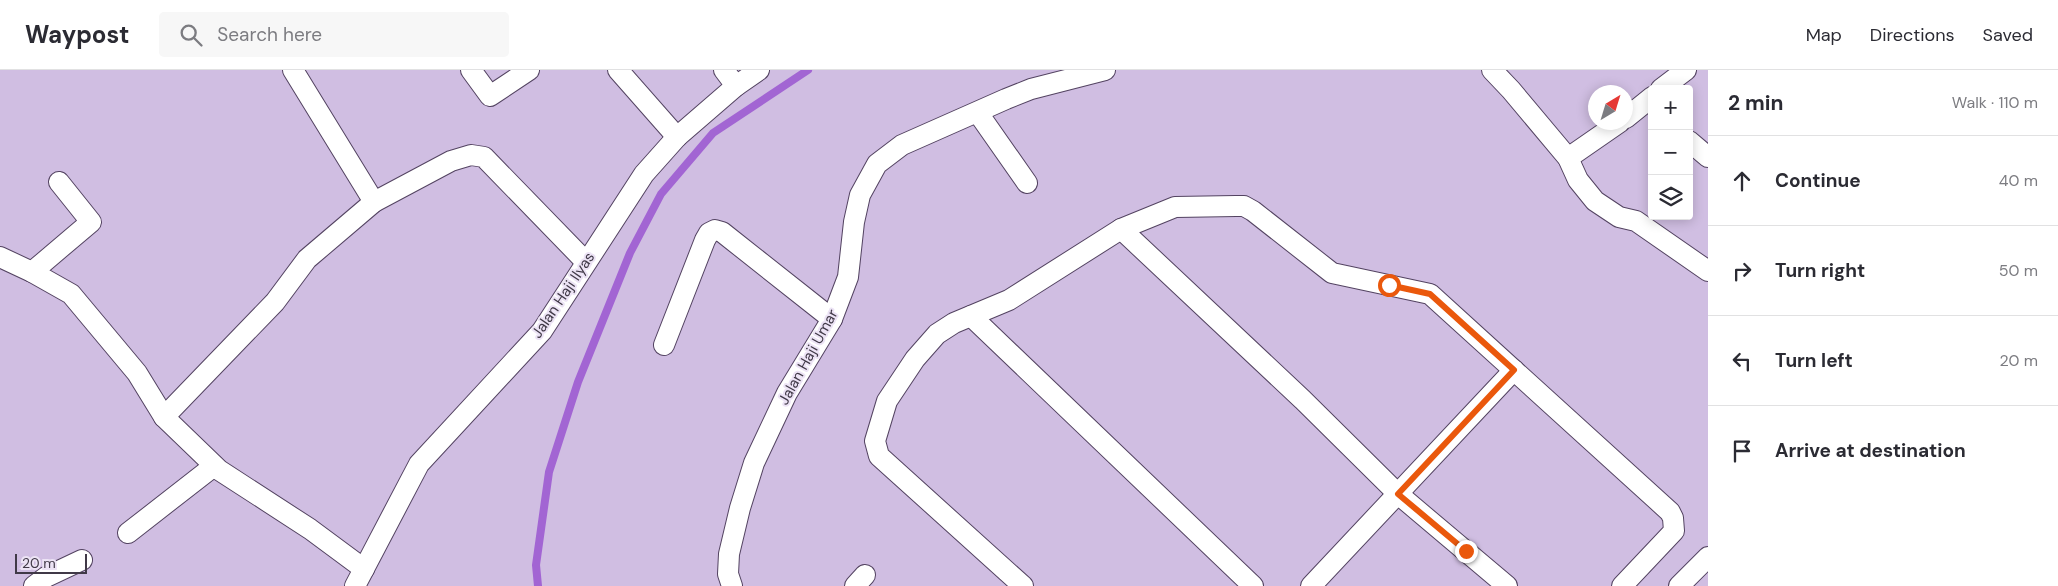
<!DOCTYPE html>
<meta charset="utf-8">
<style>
:root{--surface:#fff;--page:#f7f7f7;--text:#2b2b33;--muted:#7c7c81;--line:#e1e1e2}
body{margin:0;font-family:"DM Sans",sans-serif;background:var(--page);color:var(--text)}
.controls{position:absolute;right:15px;top:15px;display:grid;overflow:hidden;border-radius:5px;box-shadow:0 2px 12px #0003}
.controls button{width:45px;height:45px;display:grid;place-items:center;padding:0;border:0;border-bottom:1px solid var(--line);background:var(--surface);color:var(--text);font:25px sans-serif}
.compass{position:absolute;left:1588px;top:15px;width:45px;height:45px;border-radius:50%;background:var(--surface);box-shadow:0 2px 12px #0003;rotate:38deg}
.scale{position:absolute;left:15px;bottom:12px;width:72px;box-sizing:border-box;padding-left:5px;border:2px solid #403947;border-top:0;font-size:14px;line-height:18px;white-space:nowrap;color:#403947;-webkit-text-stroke:4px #ece3f5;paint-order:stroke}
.stop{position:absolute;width:15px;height:15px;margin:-11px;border:4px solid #ea580c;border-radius:50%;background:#fff}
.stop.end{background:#ea580c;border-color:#fff;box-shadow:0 1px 5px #0008}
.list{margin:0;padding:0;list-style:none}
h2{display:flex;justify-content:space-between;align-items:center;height:65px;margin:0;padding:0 20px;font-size:21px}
h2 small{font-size:16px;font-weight:400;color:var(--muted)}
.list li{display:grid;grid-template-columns:32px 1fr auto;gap:15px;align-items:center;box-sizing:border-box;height:90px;padding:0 20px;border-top:1px solid var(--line)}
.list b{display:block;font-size:19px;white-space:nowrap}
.list em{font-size:16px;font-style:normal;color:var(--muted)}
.icon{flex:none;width:28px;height:28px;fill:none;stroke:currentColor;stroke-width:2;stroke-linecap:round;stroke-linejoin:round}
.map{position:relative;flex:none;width:1708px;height:516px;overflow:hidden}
header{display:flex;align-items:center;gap:30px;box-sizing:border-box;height:70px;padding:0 25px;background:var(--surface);border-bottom:1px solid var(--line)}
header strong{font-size:24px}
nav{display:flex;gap:28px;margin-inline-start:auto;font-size:18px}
.search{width:350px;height:45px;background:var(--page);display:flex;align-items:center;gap:12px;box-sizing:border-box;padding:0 18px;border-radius:5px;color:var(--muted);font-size:19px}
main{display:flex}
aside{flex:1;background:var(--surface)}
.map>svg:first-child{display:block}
</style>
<header>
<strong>Waypost</strong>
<div class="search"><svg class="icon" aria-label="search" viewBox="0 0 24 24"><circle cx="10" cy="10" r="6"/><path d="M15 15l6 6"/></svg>Search here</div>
<nav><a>Map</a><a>Directions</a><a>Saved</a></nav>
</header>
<main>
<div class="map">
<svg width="1708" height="516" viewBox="0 0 1708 516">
<rect width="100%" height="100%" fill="#d0bee2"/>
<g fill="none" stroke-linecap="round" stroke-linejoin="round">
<!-- stream -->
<polyline stroke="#a265d3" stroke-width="8" points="538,516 536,495 549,402 578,312 630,183 661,124 713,63 808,0"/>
<defs>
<g id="street">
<polyline points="293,0 374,132"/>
<polyline points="471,0 490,26 529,0"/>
<polyline points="618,0 677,67"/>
<polyline points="724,0 736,16"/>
<polyline points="1492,0 1511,20 1568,88 1578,110 1595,131 1619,147 1636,151 1708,201"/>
<polyline points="1661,19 1686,0"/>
<polyline points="978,43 1027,113"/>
<polyline points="1626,48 1652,27"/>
<polyline points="1689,71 1708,87"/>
<polyline points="1568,88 1620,52"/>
<polyline points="1121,159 1303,330 1398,424 1507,516"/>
<polyline points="0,187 32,202 71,224 137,303 164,347 219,400 310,459 364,499"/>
<polyline points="32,202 91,152 59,112"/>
<polyline points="971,246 1253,516"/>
<polyline points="664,275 705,170 709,163 715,160 722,162 832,249"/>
<polyline points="164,347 275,232 307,189 374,132 451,91 471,85 484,87 585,191"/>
<polyline points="128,463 214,396"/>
<polyline points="34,516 46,507 82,490"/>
<polyline points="355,516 419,394 542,261 644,104 677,67 736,16 759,0"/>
<polyline points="732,516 728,504 729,484 740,438 754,393 787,323 832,249 848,207 854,152 860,125 877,94 902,75 1006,29 1031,19 1105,0"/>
<polyline points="855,516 865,505"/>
<polyline points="1023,516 879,386 875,371 887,331 915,289 937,264 954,253 1009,230 1121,159 1175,137 1236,136 1244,136 1253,141 1332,203 1430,224 1670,442 1673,448 1674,461 1622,516"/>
<polyline points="1311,516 1514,300"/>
<polyline points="1679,516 1708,487"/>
</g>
</defs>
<!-- street casing -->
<use href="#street" stroke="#534361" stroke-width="22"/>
<!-- street -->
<use href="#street" stroke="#fff" stroke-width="20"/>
</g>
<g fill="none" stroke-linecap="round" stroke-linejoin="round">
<!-- route -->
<polyline stroke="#ea580c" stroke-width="6" points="1389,215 1430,224 1514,300 1398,424 1466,481"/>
</g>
<g text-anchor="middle" stroke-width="4" stroke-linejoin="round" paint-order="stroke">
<!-- street labels -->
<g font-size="15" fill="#403947" stroke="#ece3f5">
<text transform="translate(563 225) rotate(-56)" y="5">Jalan Haji Ilyas</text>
<text transform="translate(808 287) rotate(-61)" y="5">Jalan Haji Umar</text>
</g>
</g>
</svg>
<div class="controls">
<button>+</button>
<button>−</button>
<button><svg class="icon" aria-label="layers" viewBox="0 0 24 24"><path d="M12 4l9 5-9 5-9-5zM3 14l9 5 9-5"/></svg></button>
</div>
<svg class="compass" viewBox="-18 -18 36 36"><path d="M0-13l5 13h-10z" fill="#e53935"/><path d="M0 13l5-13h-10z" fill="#7c7c81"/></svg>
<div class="scale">20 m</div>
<div class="stop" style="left:1389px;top:215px"></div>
<div class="stop end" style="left:1466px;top:481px"></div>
</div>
<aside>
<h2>2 min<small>Walk · 110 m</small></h2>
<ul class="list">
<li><svg class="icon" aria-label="ahead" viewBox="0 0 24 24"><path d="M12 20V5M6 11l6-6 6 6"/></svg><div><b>Continue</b></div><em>40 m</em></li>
<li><svg class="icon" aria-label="right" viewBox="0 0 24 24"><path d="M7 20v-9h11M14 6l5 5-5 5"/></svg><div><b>Turn right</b></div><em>50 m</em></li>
<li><svg class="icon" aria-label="left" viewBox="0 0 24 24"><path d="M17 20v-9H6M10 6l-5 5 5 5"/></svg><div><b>Turn left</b></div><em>20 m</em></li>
<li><svg class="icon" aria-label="arrive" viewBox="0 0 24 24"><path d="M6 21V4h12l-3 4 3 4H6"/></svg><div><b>Arrive at destination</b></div></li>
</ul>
</aside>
</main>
